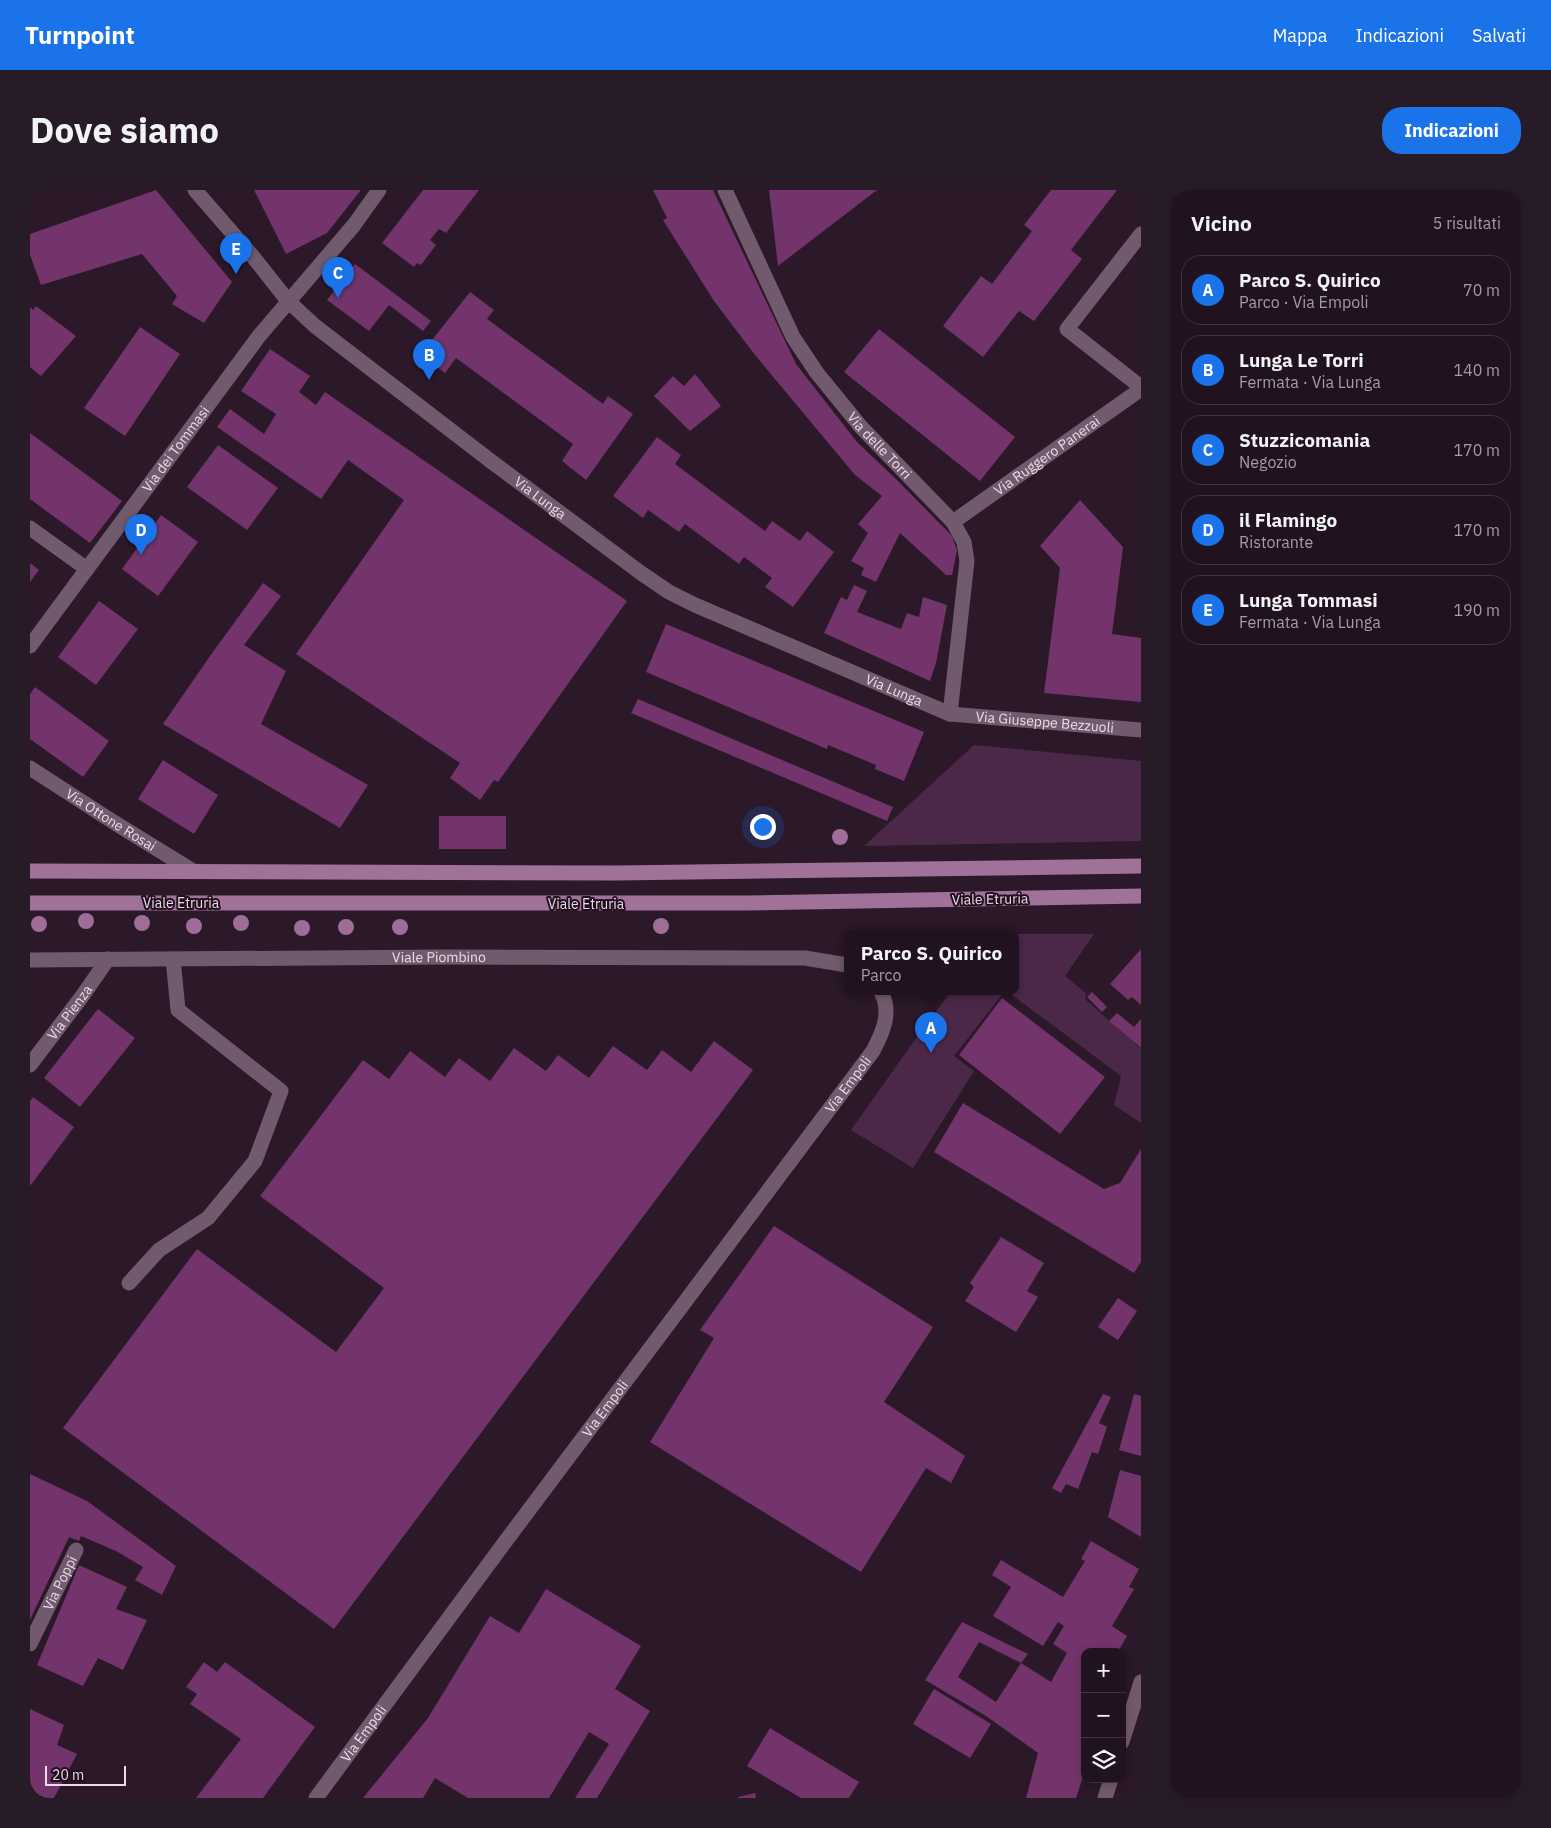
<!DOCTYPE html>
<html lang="it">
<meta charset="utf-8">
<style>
:root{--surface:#20121f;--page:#281b28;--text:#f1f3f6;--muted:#a29ea4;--line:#3d323d;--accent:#1a73e8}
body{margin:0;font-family:"IBM Plex Sans",sans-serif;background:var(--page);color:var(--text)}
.controls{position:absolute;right:15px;bottom:15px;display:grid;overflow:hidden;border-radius:10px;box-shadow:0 2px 8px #0003}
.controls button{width:45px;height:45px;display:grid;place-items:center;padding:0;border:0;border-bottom:1px solid var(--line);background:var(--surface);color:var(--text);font:25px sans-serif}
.scale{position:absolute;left:15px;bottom:12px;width:81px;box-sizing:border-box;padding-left:5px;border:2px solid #eadce8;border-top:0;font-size:14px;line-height:18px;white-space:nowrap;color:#eadce8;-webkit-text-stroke:4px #210f1f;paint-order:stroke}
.you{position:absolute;left:732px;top:636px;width:18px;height:18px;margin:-12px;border:4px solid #fff;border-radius:50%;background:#1a73e8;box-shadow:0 0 0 8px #1a73e833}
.badge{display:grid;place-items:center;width:32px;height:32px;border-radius:50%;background:var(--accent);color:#fff;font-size:16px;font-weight:700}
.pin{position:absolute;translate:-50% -41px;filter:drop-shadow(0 1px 2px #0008)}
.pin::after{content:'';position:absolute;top:26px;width:18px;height:15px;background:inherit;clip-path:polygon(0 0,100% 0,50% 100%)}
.popup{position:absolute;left:814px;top:740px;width:175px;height:65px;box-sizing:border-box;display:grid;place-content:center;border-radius:10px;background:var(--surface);filter:drop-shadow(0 1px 4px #0005);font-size:16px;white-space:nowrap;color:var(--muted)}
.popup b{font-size:19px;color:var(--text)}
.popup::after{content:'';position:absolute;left:50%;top:100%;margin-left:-10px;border:10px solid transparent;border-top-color:var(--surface)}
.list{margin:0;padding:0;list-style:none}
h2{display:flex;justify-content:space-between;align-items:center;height:65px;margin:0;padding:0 20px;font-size:21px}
h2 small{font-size:16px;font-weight:400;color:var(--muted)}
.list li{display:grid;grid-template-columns:32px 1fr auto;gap:15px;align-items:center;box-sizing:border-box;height:70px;margin:0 10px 10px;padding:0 10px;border:1px solid var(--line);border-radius:20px}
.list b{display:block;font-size:19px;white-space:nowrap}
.list p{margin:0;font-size:16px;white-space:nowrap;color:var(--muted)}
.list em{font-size:16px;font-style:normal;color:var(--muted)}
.icon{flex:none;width:28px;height:28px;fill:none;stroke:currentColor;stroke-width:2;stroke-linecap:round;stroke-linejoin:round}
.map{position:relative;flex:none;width:1111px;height:1608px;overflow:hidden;border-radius:20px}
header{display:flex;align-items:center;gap:30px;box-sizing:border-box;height:70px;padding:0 25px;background:var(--accent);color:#fff}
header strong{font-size:24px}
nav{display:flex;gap:28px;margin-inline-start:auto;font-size:18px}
.intro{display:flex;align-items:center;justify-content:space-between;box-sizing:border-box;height:120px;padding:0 30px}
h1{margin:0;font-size:35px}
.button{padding:12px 22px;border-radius:20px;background:var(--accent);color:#fff;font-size:18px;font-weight:700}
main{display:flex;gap:30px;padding:0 30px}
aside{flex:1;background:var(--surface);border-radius:20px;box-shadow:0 2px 8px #0003}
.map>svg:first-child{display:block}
</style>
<header>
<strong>Turnpoint</strong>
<nav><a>Mappa</a><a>Indicazioni</a><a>Salvati</a></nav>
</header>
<div class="intro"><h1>Dove siamo</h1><a class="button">Indicazioni</a></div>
<main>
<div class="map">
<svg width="1111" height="1608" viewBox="0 0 1111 1608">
<rect width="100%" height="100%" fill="#2b1829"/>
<!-- green -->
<g fill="#4c2848">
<polygon points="944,555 1111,571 1111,651 834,656"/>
<polygon points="974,744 1064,744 1035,786 1056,803 1055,809 1111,859 1111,933 1084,915 1091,886 978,802 985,802 985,744"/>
<polygon points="921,802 974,802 924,866 944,881 883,978 821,940 889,844"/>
</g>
<!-- building -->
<g fill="#72346b">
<polygon points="126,0 202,92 174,133 142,114 147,106 112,64 11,95 0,65 0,44"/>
<polygon points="224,0 331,0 297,43 256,64"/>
<polygon points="393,0 449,0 416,43 409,39 400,50 406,55 391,75 387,73 384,77 352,53"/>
<polygon points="623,0 683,0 766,174 827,252 867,290 922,346 927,360 922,385 916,385 870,343 846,392 831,385 834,378 821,371 838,343 828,334 852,306 825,285 725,165 684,111 633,30 637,28"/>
<polygon points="739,0 847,0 748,76"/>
<polygon points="1021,0 1087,0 1041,60 1052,69 1004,131 989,121 953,167 913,136 951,86 962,94 1002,41 994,35"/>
<polygon points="1099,0 1111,0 1111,4 1108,7"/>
<polygon points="325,74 401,131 393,141 359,115 339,141 297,110"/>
<polygon points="440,102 464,120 457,129 487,151 573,214 578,206 603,224 556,290 532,271 543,254 426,168 415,183 391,164"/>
<polygon points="6,116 46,146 11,186 0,177 0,117 3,120"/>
<polygon points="110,137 150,164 95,246 54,218"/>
<polygon points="849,139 985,247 950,291 814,182"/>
<polygon points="240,159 280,186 269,202 286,215 295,202 597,411 468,592 464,590 450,610 420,588 430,573 266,464 374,310 318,270 291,309 187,237 200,219 234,244 246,224 211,201"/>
<polygon points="665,184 691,216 660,241 624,206 643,186 654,196"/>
<polygon points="0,243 92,311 60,353 0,309"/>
<polygon points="627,247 651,265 645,274 735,341 742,331 770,351 777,341 804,362 763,417 735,397 742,388 714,367 709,374 655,334 649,342 618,320 613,328 583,306"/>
<polygon points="188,255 248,298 217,340 157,297"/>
<polygon points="1050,310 1093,357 1082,444 1111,448 1111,512 1014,503 1030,378 1010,356"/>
<polygon points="131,325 168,352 128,406 92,379"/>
<polygon points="0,373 9,380 0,392"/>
<polygon points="233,393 251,406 214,455 256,481 231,534 338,595 310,638 133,534 180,466"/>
<polygon points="824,395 837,401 827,422 871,439 877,423 889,427 893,407 917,415 906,473 900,491 794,443 811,407 817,410"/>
<polygon points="69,411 108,439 66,495 28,467"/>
<polygon points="636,434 894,542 874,591 845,579 846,575 798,555 797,559 616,482"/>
<polygon points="5,497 79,551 53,587 0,549 0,504"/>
<polygon points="608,509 863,617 857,631 601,523"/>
<polygon points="133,570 188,605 164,644 108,609"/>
<rect x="409" y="626" width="67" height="33"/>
<polygon points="1111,759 1111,815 1102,807 1098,810 1080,794"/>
<polygon points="1062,802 1077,817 1072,822 1057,807"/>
<polygon points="972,808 1075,887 1030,944 929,865"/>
<polygon points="68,819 105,848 50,917 14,888"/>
<polygon points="1087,823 1104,837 1111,829 1111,858 1079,831"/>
<polygon points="684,851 723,880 304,1439 33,1238 167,1059 306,1162 354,1098 230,1006 333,870 359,889 380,861 415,887 429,868 460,891 484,858 516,881 528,865 559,888 583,856 617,880 632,860 661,882"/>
<polygon points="3,907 44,937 0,996 0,911"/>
<polygon points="933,913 1074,999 1090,993 1111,959 1111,1072 1104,1083 904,962"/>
<polygon points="744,1036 903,1137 854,1212 935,1266 921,1293 896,1278 831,1382 620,1252 684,1148 670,1140"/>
<polygon points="971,1047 1014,1073 997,1101 1008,1107 986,1142 935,1111 944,1097 940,1093"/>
<polygon points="1088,1108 1107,1121 1088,1150 1068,1137"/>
<polygon points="1073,1204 1081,1207 1069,1233 1077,1237 1068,1264 1062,1262 1048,1299 1036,1294 1031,1303 1022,1298"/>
<polygon points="1104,1204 1111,1206 1111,1266 1089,1260"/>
<polygon points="1090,1280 1111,1286 1111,1347 1078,1327"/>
<polygon points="0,1284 57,1311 146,1376 132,1405 105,1390 113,1377 86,1361 51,1346 49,1351 39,1347 0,1430"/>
<polygon points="1061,1351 1109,1379 1099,1397 1104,1399 1082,1436 1097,1446 1088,1462 1055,1462 1055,1581 1046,1608 996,1608 1008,1563 956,1526 895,1490 932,1432 998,1464 991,1473 949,1452 928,1487 966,1512 991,1473 1021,1492 1037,1463 1023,1454 1034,1436 1028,1432 1013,1456 963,1426 981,1397 962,1385 971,1370 1033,1407 1055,1371 1051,1369"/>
<polygon points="49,1375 97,1397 86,1419 117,1430 93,1480 68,1468 53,1496 7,1475"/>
<polygon points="516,1399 611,1456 585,1499 620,1521 567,1608 545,1608 579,1554 559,1542 519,1608 438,1608 405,1588 393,1608 333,1608 398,1528 460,1426 489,1443"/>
<polygon points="174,1472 187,1482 195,1472 285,1537 233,1608 166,1608 211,1549 160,1514 167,1504 156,1497"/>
<polygon points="904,1499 961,1534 940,1568 883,1534"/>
<polygon points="0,1519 34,1535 27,1555 47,1564 24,1608 9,1608 0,1604"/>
<polygon points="740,1538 829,1592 819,1608 771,1608 717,1576"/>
<polygon points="725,1603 726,1608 708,1608 708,1607"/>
</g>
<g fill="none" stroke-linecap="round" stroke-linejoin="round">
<!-- minor -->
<g stroke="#725a6e" stroke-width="15">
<path id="s1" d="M 165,0 L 224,68 L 258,111 L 285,136 L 462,272 L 611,383 L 639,402 L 665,415 L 920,524 L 1111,540"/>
<path id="s2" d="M 695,0 L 763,147 L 787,183 L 831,237 L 923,332 L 934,352 L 937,371 L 920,524"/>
<polyline points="1111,44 1037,139 1111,197"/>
<path id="s3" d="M 923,332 L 1111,199"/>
<polyline points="0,338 57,379"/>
<path id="s4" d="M 0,456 L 229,146 L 324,35 L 349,0"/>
<path id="s5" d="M 0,578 L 85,633 L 163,681"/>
<path id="s6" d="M 0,770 L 415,767 L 775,768 L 817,775"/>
<path id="s7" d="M 0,875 L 53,805 L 78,769"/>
<polyline points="99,1093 129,1060 178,1028 225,971 251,901 148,820 143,769"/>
<path id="s8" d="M 0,1454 L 46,1360"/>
<polyline points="1092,1552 1111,1492"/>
<path id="s9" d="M 286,1608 L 475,1352 L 843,861 C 853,842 862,822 851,802"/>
<polyline points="1075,1608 1081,1589"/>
</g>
<!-- major -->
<g stroke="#a07199" stroke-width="15">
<polyline points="0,681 587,683 1111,676"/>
<polyline points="0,713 715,713 1111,706"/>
</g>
</g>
<!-- trees -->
<g fill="#9f6e98">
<circle cx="810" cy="647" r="8"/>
<circle cx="56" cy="731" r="8"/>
<circle cx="112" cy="733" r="8"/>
<circle cx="211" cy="733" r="8"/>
<circle cx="9" cy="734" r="8"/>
<circle cx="164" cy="736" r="8"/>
<circle cx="631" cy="736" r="8"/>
<circle cx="316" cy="737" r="8"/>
<circle cx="370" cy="737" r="8"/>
<circle cx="272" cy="738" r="8"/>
</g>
<g text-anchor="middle" stroke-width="4" stroke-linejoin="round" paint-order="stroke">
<!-- street labels -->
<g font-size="14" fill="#eadce8" stroke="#210f1f">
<text dy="5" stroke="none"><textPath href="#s2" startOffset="301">Via delle Torri</textPath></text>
<text dy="5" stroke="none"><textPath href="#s4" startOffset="245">Via dei Tommasi</textPath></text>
<text dy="5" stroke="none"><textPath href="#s3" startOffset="115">Via Ruggero Panerai</textPath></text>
<text dy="5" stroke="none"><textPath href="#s1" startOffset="465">Via Lunga</textPath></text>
<text dy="5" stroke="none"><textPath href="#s1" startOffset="870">Via Lunga</textPath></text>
<text dy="5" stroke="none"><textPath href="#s1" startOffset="1026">Via Giuseppe Bezzuoli</textPath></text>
<text dy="5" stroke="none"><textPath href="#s5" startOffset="96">Via Ottone Rosai</textPath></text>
<text transform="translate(960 709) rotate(-1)" y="5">Viale Etruria</text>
<text x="151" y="718">Viale Etruria</text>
<text x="556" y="719">Viale Etruria</text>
<text dy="5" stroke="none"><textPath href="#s6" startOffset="409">Viale Piombino</textPath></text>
<text dy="5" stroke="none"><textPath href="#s7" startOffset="66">Via Pienza</textPath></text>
<text dy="5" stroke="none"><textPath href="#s9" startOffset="890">Via Empoli</textPath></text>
<text dy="5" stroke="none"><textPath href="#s9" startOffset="485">Via Empoli</textPath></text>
<text dy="5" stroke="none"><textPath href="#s8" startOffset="68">Via Poppi</textPath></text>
<text dy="5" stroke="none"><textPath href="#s9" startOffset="80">Via Empoli</textPath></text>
</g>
</g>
</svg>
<div class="controls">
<button>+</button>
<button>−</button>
<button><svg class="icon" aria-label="layers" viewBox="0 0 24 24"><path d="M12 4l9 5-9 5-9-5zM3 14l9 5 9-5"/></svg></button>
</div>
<div class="scale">20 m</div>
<div class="you"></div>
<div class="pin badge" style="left:901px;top:863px">A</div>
<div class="popup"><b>Parco S. Quirico</b>Parco</div>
<div class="pin badge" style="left:399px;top:190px">B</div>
<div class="pin badge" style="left:308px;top:108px">C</div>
<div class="pin badge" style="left:111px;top:365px">D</div>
<div class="pin badge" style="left:206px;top:84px">E</div>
</div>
<aside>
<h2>Vicino<small>5 risultati</small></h2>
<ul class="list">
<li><span class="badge">A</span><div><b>Parco S. Quirico</b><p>Parco · Via Empoli</p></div><em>70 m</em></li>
<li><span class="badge">B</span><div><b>Lunga Le Torri</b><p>Fermata · Via Lunga</p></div><em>140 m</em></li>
<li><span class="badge">C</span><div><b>Stuzzicomania</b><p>Negozio</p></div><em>170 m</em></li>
<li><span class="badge">D</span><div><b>il Flamingo</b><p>Ristorante</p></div><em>170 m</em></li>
<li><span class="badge">E</span><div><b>Lunga Tommasi</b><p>Fermata · Via Lunga</p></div><em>190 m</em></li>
</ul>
</aside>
</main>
